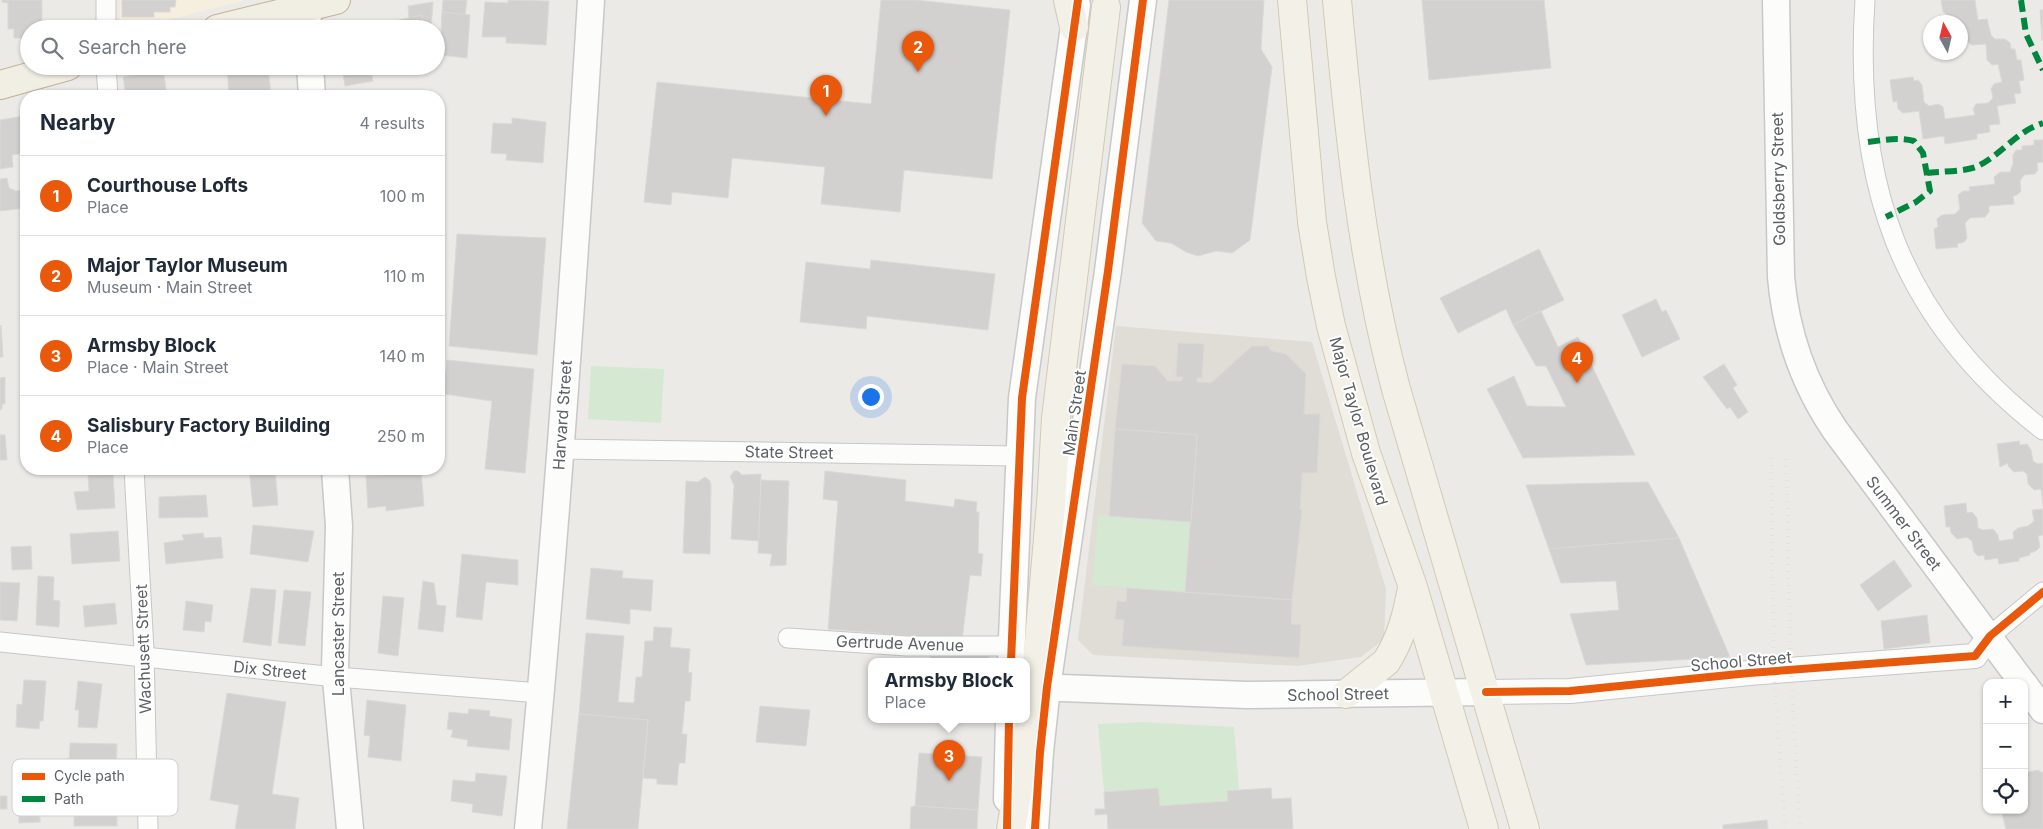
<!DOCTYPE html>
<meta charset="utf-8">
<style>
:root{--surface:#fff;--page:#f2f2f3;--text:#1f2937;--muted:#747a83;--line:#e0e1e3;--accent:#ea580c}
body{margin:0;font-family:Inter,sans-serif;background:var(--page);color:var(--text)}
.controls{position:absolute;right:15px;bottom:15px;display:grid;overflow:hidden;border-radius:10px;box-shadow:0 1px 4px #0004}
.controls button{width:45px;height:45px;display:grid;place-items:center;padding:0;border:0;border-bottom:1px solid var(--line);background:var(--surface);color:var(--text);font:25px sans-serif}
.compass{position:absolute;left:1923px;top:15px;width:45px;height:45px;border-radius:50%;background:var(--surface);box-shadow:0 1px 4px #0004;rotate:352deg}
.you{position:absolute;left:870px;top:396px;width:18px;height:18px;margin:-12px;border:4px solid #fff;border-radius:50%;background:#1a73e8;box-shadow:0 0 0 8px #1a73e833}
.badge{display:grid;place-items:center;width:32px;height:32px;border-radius:50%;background:var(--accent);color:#fff;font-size:16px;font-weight:700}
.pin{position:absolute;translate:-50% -41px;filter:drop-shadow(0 1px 2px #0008)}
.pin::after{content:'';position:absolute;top:26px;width:18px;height:15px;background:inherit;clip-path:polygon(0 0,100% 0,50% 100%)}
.popup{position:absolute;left:868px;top:658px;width:162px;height:65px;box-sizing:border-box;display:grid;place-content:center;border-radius:10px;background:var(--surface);filter:drop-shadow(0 1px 4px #0005);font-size:16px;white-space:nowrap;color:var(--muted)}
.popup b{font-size:19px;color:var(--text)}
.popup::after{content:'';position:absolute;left:50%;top:100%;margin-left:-10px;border:10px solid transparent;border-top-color:var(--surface)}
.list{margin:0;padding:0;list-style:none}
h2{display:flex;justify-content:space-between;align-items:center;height:65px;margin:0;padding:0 20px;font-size:21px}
h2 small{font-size:16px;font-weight:400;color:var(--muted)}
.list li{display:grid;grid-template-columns:32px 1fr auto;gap:15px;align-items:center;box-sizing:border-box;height:80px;padding:0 20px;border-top:1px solid var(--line)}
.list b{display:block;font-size:19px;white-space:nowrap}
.list p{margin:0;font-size:16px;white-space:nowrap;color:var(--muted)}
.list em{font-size:16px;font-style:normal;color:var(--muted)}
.icon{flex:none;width:28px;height:28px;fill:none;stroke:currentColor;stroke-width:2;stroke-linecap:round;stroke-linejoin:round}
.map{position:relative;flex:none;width:2043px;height:829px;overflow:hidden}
.search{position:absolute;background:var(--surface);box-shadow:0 1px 4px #0004;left:20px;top:20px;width:425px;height:55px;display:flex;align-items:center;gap:12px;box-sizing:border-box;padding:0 18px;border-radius:28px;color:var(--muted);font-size:19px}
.panel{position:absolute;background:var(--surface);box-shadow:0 1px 4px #0004;left:20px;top:90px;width:425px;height:385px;border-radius:20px}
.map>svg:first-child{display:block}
</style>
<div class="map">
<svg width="2043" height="829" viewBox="0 0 2043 829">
<rect width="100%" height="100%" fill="#eceae7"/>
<!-- commercial -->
<polygon fill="#f6efdf" points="120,0 246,0 133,29 120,29"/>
<!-- education -->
<polygon fill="#e0dcd6" points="1116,326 1312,342 1386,589 1384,639 1361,657 1297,666 1093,655 1078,640"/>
<!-- green -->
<g fill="#d5e8d2">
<polygon points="591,366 664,369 661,423 588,419"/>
<polygon points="1098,515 1191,522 1185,592 1092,585"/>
<polygon points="1144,722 1234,727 1239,790 1228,791 1228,801 1160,806 1158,788 1104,792 1098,724"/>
</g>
<!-- building -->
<g fill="#d3d1d0" stroke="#dbd9d6">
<polygon points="2,0 42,0 42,29 29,29 29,38 14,38 14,29 8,29 8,3 2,2"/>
<polygon points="122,0 176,0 175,7 170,7 170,12 154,12 154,17 122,17"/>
<polygon points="443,0 467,0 465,15 442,12"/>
<polygon points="508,0 549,1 546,45 506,43 506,37 482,37 485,2 508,3"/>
<polygon points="881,0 916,0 1010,10 992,179 904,170 900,212 821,204 825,167 732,158 728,198 672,192 671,205 644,202 657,82 871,104"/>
<polygon points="1169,0 1264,0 1261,49 1272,67 1250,240 1232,253 1216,251 1198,256 1186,252 1171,243 1156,241 1142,223"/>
<polygon points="1422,0 1544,0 1551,68 1429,80"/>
<polygon points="1941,0 1975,0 1978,20 1987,19 1991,35 1995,39 2005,39 2010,43 2011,49 2015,49 2017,60 2021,60 2024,80 2019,81 2021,93 2014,94 2016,103 1997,106 2000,124 1989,125 1990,132 1977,134 1977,139 1945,144 1944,136 1923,139 1919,111 1903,113 1898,109 1897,101 1893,102 1890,80 1913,77 1914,81 1918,80 1922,85 1924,102 1929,106 1939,104 1943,107 1945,119 1975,115 1973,109 1976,104 1988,103 1993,98 1991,89 1994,84 2002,82 1998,64 1992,65 1987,60 1986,44 1972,45 1966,41 1960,42 1960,22 1953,22 1953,18 1943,12"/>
<polygon points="433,2 431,29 424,29 422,15 409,18 408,6"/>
<polygon points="2040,10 2043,10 2042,41"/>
<polygon points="442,12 470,15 467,58 440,55"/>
<polygon points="422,15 424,29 392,29 390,22"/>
<polygon points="227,66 268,66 271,96 229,96"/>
<polygon points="342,66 370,66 373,81 345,86"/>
<polygon points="163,69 167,96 126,96 123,77"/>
<polygon points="23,116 26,132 26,136 22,137 24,148 19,154 12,155 13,167 0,169 0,120"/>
<polygon points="512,118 546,122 543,163 506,160 507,154 491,153 493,123 512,124"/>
<polygon points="2034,140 2043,140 2043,162 2037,163 2038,170 2035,174 2024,175 2020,181 2021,191 2017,195 2013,196 2014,204 1989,206 1989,212 1985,217 1970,218 1965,223 1967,238 1964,242 1957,244 1958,247 1936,249 1934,229 1938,227 1937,219 1942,215 1955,214 1960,209 1958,195 1963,191 1970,191 1969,187 1995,184 1994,177 2000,172 2010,172 2013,164 2013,155 2016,150 2022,150 2022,146 2034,145"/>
<polygon points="7,178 9,188 16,191 26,190 26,208 0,211 0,179"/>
<polygon points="457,234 546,238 537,355 449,346"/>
<polygon points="1539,249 1564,300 1513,325 1506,309 1458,333 1440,298"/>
<polygon points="871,260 995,274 988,330 867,316 866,329 800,322 806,262 870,269"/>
<polygon points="1656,299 1662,312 1666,310 1680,339 1642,357 1622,315"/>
<polygon points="1541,311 1558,347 1578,337 1635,455 1523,458 1487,389 1514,376 1527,406 1566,407 1546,366 1536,366 1513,325"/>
<polygon points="1,325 3,357 0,357 0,326"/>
<polygon points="1178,343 1204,344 1202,378 1197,378 1197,382 1211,383 1252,346 1268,346 1271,351 1286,354 1306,374 1304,414 1320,414 1317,473 1302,473 1300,509 1302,510 1292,600 1185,592 1197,435 1115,429 1122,364 1155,366 1168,381 1181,381 1183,377 1176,377"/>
<polygon points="447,360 534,369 525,473 485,469 492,401 444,394"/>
<polygon points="1724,364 1737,385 1733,388 1748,412 1738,419 1730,407 1727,409 1703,377"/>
<polygon points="5,377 5,404 2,404 2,409 0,410 0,378"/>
<polygon points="1115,429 1197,435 1191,522 1109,516"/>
<polygon points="0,435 5,435 7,460 0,460"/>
<polygon points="2019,441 2020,445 2027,444 2031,450 2033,461 2038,464 2043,463 2043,506 2041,489 2034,490 2028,484 2027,474 2023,471 2014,472 2008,466 2008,463 2000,467 1997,444"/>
<polygon points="155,469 205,469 206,473 156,474"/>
<polygon points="249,469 275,469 278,505 253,507"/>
<polygon points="421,471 424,506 386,511 386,506 368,508 366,476"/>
<polygon points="734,471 738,471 742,475 761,474 759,541 731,539 734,485 730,477"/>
<polygon points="825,471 906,480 905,501 954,507 955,499 977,502 976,512 979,512 978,553 983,554 981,576 970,575 962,640 828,629 838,501 823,499"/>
<polygon points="113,474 115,508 77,510 74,492 89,491 88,475"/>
<polygon points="705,477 710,481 711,486 710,554 683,553 686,481 698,482"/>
<polygon points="761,480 789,481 786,565 770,566 772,554 758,553"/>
<polygon points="1648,482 1679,538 1549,549 1526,485"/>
<polygon points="206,495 208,517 159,518 159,497"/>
<polygon points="1966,503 1967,513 1972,512 1977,518 1978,528 1983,530 1993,529 1998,535 1999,541 2014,539 2013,532 2018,528 2028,526 2034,521 2032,510 2043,509 2043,535 2038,536 2040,547 2036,551 2030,553 2030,555 2019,558 2019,561 1999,564 1998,558 1985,560 1984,555 1978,556 1974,552 1972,541 1967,537 1957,539 1951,533 1950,527 1946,527 1944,506"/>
<polygon points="253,525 314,531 308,562 250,554"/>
<polygon points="118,531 120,561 72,564 70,534"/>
<polygon points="203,533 204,538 221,537 223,558 166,564 164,543 184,540 182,535"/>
<polygon points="1679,538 1730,657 1586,665 1570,614 1619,610 1616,581 1561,583 1549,549"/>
<polygon points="31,546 32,569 12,570 11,547"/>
<polygon points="462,554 518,560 518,585 486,582 482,620 456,617"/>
<polygon points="1894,560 1912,586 1878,611 1860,585"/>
<polygon points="591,568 623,571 622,578 653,580 651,611 630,609 630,624 586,619"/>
<polygon points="38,576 54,577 53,600 60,601 59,627 36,625"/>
<polygon points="423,581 434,583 437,605 446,606 443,632 418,629"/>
<polygon points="0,582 20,583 17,621 0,620"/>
<polygon points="251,588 276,590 271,646 243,642"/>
<polygon points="1127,588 1292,600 1291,624 1301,625 1299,658 1122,646 1124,620 1115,619 1117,601 1126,602"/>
<polygon points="284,590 311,592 305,646 278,643"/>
<polygon points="383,596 404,598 398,656 378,653"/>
<polygon points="186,601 213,605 211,622 205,621 204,632 183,630"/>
<polygon points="115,603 117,624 85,627 83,606"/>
<polygon points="1927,615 1930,643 1884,649 1881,621"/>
<polygon points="654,627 672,628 670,647 690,649 688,672 692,673 690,701 685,701 682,734 687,734 685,763 679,763 677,785 657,784 657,779 643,778 648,720 579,714 586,633 624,636 618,702 634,703 636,677 642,677 645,641 653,641"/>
<polygon points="931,650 989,653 989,662 930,662"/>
<polygon points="24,680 46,681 43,721 40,721 39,729 16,727 17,704 22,705"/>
<polygon points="78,681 102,684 97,728 78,727 79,710 75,710"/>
<polygon points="227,693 286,702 272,794 299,798 295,829 235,829 239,805 210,800"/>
<polygon points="367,700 406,705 401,761 368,757 370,736 364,735"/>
<polygon points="760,706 810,710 806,746 756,742"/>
<polygon points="469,709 490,711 489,716 512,719 509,750 467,746 468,740 451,737 453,730 447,729 449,712 468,714"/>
<polygon points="579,714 648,720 638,829 567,829"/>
<polygon points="70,743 117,744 116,773 77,772 77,763 69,764"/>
<polygon points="919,753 982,757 978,810 915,806"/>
<polygon points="2038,770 2043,773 2043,829 2006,829 2001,810 2024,810 2024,773"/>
<polygon points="476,773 507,776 502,816 472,812 473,804 451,801 453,780 475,782"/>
<polygon points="46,780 46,799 39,799 40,822 19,823 18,781"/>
<polygon points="1158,788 1160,806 1228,801 1227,791 1271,788 1272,799 1291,798 1293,829 1108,829 1107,814 1095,815 1095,809 1105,809 1104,792"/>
<rect x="74" y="792" width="43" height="34"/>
<rect x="0" y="796" width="7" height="13"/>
<polygon points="915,806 978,810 977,829 910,829 911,807"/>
<polygon points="1767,820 1768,829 1723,829 1723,825"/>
</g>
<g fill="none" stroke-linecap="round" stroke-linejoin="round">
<defs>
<g id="minor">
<path d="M 1865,0 C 1853,180 1897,317 2043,430"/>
<polyline points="106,29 106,0"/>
<polyline points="106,66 108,96"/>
<polyline points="559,449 1019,456"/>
<polyline points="134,469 144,650 148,829"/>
<polyline points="1990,636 2043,592"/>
<polyline points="788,638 907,646 1012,646"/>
<polyline points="0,642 336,677 541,693"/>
</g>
<polyline id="tertiary" points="1486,692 1570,691 1749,673 1975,656 1990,636"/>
<g id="secondary">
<polyline points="307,0 308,29"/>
<path d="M 1776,0 L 1781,277 C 1786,333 1803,383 1835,430 L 2023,683"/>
<polyline points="310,66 312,96"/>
<polyline points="335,469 339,526 335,669 350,829"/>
<polyline points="1011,662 1022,398 1077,5"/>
<polyline points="2024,684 2043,710"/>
<polyline points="1035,687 1247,695 1486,692"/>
<polyline points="1007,799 1009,720"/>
<path d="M 528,829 C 555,553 574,277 591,0"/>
<polyline points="1035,829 1040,752 1047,687 1108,271 1143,0"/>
</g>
<g id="primary">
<polyline points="1068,0 1074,27"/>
<polyline points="1292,0 1312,222 1321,277 1331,326 1366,453 1413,587 1484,829"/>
<path d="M 1337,0 C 1349,131 1362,262 1396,389 L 1525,829"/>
<path d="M 1346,694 L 1386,662 C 1401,639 1407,615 1412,588"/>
<polyline points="1011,829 1035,687 1051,504 1056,418 1106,7"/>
</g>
<g id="trunk">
<polyline points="217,29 336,0"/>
<polyline points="0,85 68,66"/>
</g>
</defs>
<!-- minor casing -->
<use href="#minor" stroke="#c7c7c8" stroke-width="21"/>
<!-- tertiary casing -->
<use href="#tertiary" stroke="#c7c7c8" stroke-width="26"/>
<!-- secondary casing -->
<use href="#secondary" stroke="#c8c8c9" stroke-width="29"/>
<!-- primary casing -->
<use href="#primary" stroke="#d4c9b4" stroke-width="30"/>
<!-- trunk casing -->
<use href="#trunk" stroke="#c4b193" stroke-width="30"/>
<!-- minor -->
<use href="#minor" stroke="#fcfcfb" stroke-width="19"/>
<!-- tertiary -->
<use href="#tertiary" stroke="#fcfcfb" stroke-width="24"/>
<!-- secondary -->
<use href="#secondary" stroke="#fcfcfb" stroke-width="26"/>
<!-- primary -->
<use href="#primary" stroke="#f3f0e7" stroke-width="28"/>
<!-- trunk -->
<use href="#trunk" stroke="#f1eee4" stroke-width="28"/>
<!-- rail -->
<g stroke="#e3e2e2" stroke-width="4" stroke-dasharray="1 6" stroke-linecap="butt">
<polyline points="1771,458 1774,671 1785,829"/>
<polyline points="1786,459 1791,670 1800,829"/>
</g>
<!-- quiet -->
<g stroke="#00873e" stroke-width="6" stroke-dasharray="12 6" stroke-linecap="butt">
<polyline points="2021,0 2026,34 2043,70"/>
<path d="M 1868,142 C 1884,140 1898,137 1914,141 L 1923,153 L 1930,191 L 1916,202 L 1886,217"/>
<path d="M 1927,173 C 1940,171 1966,172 1978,166 C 2002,154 2017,131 2043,123"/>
</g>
<defs>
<g id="cycleway">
<polyline points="1011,662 1022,398 1078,0"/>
<polyline points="1486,692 1570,691 1749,673 1975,656 1990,636 2043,592"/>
<polyline points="1007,829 1009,720"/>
<polyline points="1035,829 1040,752 1047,687 1108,271 1143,0"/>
</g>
</defs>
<!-- cycleway casing -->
<use href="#cycleway" stroke="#fff" stroke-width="11"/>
<!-- cycleway -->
<use href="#cycleway" stroke="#e8590c" stroke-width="8"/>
</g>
<g text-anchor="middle" stroke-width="4" stroke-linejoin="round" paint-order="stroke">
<!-- street labels -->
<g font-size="16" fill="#5c6065" stroke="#fff">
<text transform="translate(1778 179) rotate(-91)" y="6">Goldsberry Street</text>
<text transform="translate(1074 413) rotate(-82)" y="6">Main Street</text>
<text transform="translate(562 415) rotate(-86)" y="6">Harvard Street</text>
<text transform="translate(1359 421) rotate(74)" y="6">Major Taylor Boulevard</text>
<text transform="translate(789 452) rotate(1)" y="6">State Street</text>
<text transform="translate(1904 523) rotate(53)" y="6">Summer Street</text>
<text transform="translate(338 634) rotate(-90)" y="6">Lancaster Street</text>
<text transform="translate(900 643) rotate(2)" y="6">Gertrude Avenue</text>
<text transform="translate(143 649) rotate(-92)" y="6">Wachusett Street</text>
<text transform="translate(1741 661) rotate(-5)" y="6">School Street</text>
<text transform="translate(270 670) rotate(6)" y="6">Dix Street</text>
<text transform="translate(1338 694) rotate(-1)" y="6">School Street</text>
</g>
</g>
<!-- legend -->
<rect x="12" y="759" width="166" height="57" rx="8" fill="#fff" stroke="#cecfd1" stroke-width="1"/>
<rect x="22" y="773" width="23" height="7" fill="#e8590c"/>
<rect x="22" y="796" width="23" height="6" fill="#00873e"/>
<g font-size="14" fill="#5c6065">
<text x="54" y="781">Cycle path</text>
<text x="54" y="804">Path</text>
</g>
</svg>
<div class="controls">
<button>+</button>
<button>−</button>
<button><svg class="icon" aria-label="locate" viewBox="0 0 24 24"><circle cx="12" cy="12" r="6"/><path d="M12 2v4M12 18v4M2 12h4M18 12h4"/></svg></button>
</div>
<svg class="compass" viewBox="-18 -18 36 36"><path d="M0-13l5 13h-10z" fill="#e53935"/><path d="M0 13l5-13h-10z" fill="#747a83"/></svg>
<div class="you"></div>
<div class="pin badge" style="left:826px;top:116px">1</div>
<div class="pin badge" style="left:918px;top:72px">2</div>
<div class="pin badge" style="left:949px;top:781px">3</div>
<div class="popup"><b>Armsby Block</b>Place</div>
<div class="pin badge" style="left:1577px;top:383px">4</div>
<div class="search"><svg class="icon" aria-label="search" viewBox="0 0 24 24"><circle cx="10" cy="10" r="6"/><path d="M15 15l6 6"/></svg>Search here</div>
<section class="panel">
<h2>Nearby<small>4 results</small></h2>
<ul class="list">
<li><span class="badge">1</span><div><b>Courthouse Lofts</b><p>Place</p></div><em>100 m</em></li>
<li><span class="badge">2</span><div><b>Major Taylor Museum</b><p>Museum · Main Street</p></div><em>110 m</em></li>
<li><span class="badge">3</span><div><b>Armsby Block</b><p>Place · Main Street</p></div><em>140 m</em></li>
<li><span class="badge">4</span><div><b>Salisbury Factory Building</b><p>Place</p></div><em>250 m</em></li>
</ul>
</section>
</div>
